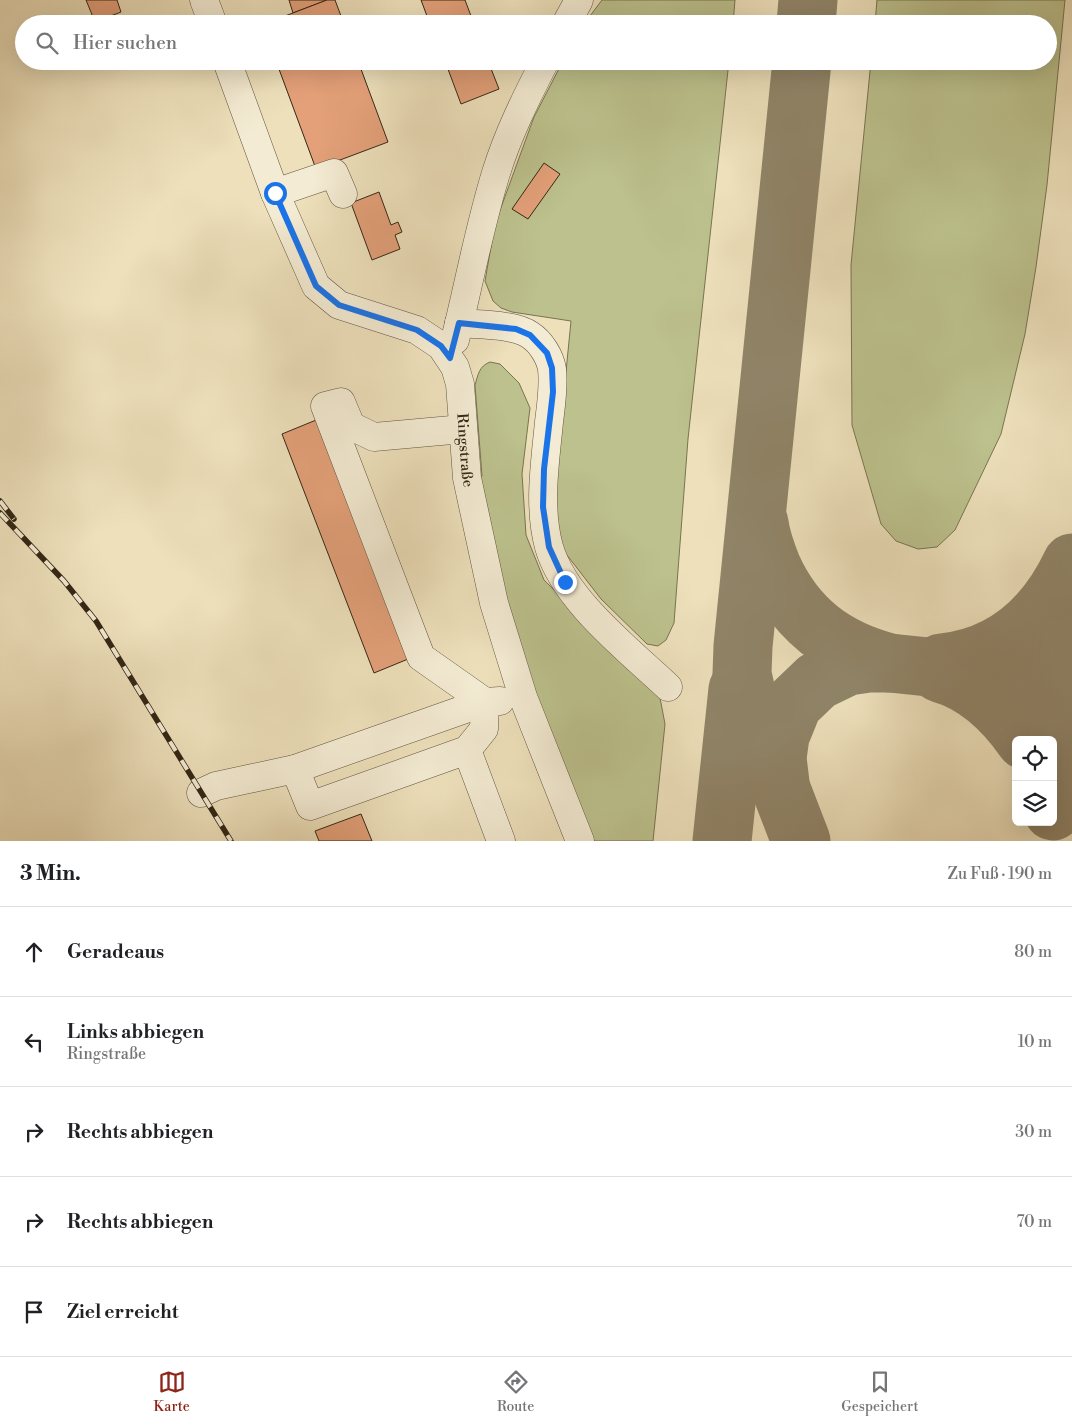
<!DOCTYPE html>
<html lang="de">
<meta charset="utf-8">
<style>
:root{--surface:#fff;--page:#f2f2f2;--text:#202124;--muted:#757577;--line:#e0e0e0;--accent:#8f2418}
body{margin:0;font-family:"Libre Bodoni",serif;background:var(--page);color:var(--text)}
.controls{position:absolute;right:15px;bottom:15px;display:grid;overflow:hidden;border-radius:8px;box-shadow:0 5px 20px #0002}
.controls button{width:45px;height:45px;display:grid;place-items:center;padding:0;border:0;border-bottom:1px solid var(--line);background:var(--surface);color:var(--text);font:25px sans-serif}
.stop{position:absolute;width:15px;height:15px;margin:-11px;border:4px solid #1a73e8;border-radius:50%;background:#fff}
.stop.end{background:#1a73e8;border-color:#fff;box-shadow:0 1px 5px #0008}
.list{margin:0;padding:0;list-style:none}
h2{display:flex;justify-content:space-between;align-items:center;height:65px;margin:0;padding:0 20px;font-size:21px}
h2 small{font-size:16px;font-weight:400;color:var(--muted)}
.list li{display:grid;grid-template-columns:32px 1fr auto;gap:15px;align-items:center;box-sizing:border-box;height:90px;padding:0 20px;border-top:1px solid var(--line)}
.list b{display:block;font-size:19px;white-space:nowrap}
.list p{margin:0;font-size:16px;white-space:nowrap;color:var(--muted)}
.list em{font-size:16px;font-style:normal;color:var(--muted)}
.icon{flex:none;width:28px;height:28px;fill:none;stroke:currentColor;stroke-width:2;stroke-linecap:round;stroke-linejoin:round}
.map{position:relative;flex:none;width:1072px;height:841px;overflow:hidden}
.search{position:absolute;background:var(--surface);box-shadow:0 5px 20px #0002;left:15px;right:15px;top:15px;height:55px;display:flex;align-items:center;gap:12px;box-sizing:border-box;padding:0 18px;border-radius:28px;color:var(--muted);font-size:19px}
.sheet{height:515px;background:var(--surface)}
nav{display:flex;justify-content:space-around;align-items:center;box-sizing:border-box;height:70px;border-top:1px solid var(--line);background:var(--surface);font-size:14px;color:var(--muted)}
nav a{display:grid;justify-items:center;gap:2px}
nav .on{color:var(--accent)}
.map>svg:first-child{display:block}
</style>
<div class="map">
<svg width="1072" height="841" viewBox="0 0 1072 841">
<rect width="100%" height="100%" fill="#ede0bb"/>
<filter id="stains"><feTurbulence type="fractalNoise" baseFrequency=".004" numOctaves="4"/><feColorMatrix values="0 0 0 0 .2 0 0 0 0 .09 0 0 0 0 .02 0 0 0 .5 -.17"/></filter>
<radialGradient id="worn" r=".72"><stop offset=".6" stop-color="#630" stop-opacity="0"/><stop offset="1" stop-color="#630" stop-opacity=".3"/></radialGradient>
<!-- green -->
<g fill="#bcc18d" stroke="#787452">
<polygon points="602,0 735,0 733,24 584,24"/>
<polygon points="877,0 1065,0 1047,185 1036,267 1025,334 1001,434 955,530 937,547 918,549 896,541 881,524 852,425 851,265 871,61 1048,61 1048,24 875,24"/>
<polygon points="563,61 729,61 688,439 674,623 666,640 658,646 647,644 601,599 563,550 553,503 571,321 512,312 501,308 493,301 485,281 495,224 534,117"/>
<path d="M 490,362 L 500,364 L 519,383 L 530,408 L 522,474 L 526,535 L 544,580 L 643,677 L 660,698 L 665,724 L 653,841 L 580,841 L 467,478 L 482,476 L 475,385 C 478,375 479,366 490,362 Z"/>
</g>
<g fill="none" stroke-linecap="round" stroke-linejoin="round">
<!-- taxiway -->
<g stroke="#908468" stroke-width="59">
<polyline points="806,24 808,0"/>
<path d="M 759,523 C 761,539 766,552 772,567 C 796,620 835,649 890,663"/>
<path d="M 941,663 C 1004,657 1046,618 1072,563"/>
<path d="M 940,673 C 976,683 1004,710 1025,740"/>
<polyline points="780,783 777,758 780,736 793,704 817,681 848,666 868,663 890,663 1072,682"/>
<polyline points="1053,811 1070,642"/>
<polyline points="722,841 738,689"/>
<polyline points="801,841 749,706 742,674 743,646 802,61"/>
</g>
</g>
<!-- building -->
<g fill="#e3a079" stroke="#342716">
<polygon points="86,0 117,0 121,12 108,17 110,24 92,24 95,22"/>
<polygon points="289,0 327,0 293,13"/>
<polygon points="327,0 335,0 344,24 264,24"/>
<polygon points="421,0 465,0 474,24 430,24"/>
<polygon points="276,61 358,61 388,142 316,169"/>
<polygon points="445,61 488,61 499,89 461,104"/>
<polygon points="544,163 560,174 528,219 512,209"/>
<polygon points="379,192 391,225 398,222 402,232 395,235 400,249 372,260 351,203"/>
<polygon points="321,418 413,657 374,673 282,434"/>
<polygon points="361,814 372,841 319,841 315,831"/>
</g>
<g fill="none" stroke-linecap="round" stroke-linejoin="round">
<defs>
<g id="minor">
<polyline points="204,0 213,24"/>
<polyline points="566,24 579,0"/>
<path id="s1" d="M 227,61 L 275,193 L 316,286 L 339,305 L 417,330 L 441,346 L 455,367 L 460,384 L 467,478 L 494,603 L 523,697 L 580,841"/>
<polyline points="275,193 334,173 343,194"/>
<path d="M 459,323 C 479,325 514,324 530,335 C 541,342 550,357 552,369 C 554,387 551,405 549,422 C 545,463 538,507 549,547 C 564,600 629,650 668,687"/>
<path d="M 455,340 C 469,284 479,228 496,173 C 508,134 526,98 545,61"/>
<polyline points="467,750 501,841"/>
<polyline points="295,769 310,806 467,750 484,729 485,702 421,657 325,406 341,402 351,426 374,437 463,429"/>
<polyline points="201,793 216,786 295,769 485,702 500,701"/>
</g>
</defs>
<!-- minor casing -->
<use href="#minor" stroke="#62553f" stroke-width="29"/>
<!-- minor -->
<use href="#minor" stroke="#f3ebd3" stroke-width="28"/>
<defs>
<g id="rail">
<polyline points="0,501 14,519"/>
<polyline points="0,513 64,581 96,621 231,841"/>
</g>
</defs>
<!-- rail casing -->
<use href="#rail" stroke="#342716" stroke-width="5.5"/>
<!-- rail -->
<use href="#rail" stroke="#f3ebd3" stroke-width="4" stroke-dasharray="11" stroke-linecap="butt"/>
</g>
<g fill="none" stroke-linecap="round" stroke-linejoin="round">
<!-- route -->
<polyline stroke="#1a73e8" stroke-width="6" points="275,193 316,286 339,305 417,330 441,346 450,358 459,323 516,329 530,335 547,353 552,368 553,392 544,469 543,507 549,547 565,582"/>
</g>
<g text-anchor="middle" stroke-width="4" stroke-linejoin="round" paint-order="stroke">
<!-- street labels -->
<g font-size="15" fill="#342716" stroke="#f3ebd3">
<text dy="5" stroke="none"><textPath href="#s1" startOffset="492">Ringstraße</textPath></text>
</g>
</g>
<rect width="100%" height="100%" filter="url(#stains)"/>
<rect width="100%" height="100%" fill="url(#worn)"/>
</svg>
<div class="controls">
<button><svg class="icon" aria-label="locate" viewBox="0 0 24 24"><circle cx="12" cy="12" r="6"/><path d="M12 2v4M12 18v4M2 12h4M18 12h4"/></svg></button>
<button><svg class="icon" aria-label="layers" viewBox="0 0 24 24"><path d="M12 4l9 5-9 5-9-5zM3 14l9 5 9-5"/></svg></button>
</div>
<div class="stop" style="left:275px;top:193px"></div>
<div class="stop end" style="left:565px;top:582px"></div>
<div class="search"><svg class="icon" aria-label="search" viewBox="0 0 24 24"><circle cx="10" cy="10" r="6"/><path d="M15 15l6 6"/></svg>Hier suchen</div>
</div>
<section class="sheet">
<h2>3 Min.<small>Zu Fuß · 190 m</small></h2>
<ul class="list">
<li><svg class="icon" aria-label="ahead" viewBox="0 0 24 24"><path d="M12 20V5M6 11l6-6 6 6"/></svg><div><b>Geradeaus</b></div><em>80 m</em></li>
<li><svg class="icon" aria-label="left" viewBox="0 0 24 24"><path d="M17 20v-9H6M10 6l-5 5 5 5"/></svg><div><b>Links abbiegen</b><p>Ringstraße</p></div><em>10 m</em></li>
<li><svg class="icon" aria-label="right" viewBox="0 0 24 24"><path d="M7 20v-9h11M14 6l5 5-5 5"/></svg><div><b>Rechts abbiegen</b></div><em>30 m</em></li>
<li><svg class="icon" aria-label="right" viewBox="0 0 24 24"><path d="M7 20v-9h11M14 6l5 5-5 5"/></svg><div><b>Rechts abbiegen</b></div><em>70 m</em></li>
<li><svg class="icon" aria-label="arrive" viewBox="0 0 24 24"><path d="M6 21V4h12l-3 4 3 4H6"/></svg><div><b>Ziel erreicht</b></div></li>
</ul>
</section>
<nav>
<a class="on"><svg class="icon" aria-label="map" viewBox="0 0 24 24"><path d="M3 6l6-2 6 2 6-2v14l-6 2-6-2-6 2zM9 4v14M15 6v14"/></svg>Karte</a>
<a><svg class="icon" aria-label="directions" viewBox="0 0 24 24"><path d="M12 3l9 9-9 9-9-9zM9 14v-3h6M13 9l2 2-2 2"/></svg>Route</a>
<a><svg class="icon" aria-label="saved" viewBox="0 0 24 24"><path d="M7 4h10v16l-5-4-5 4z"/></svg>Gespeichert</a>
</nav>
